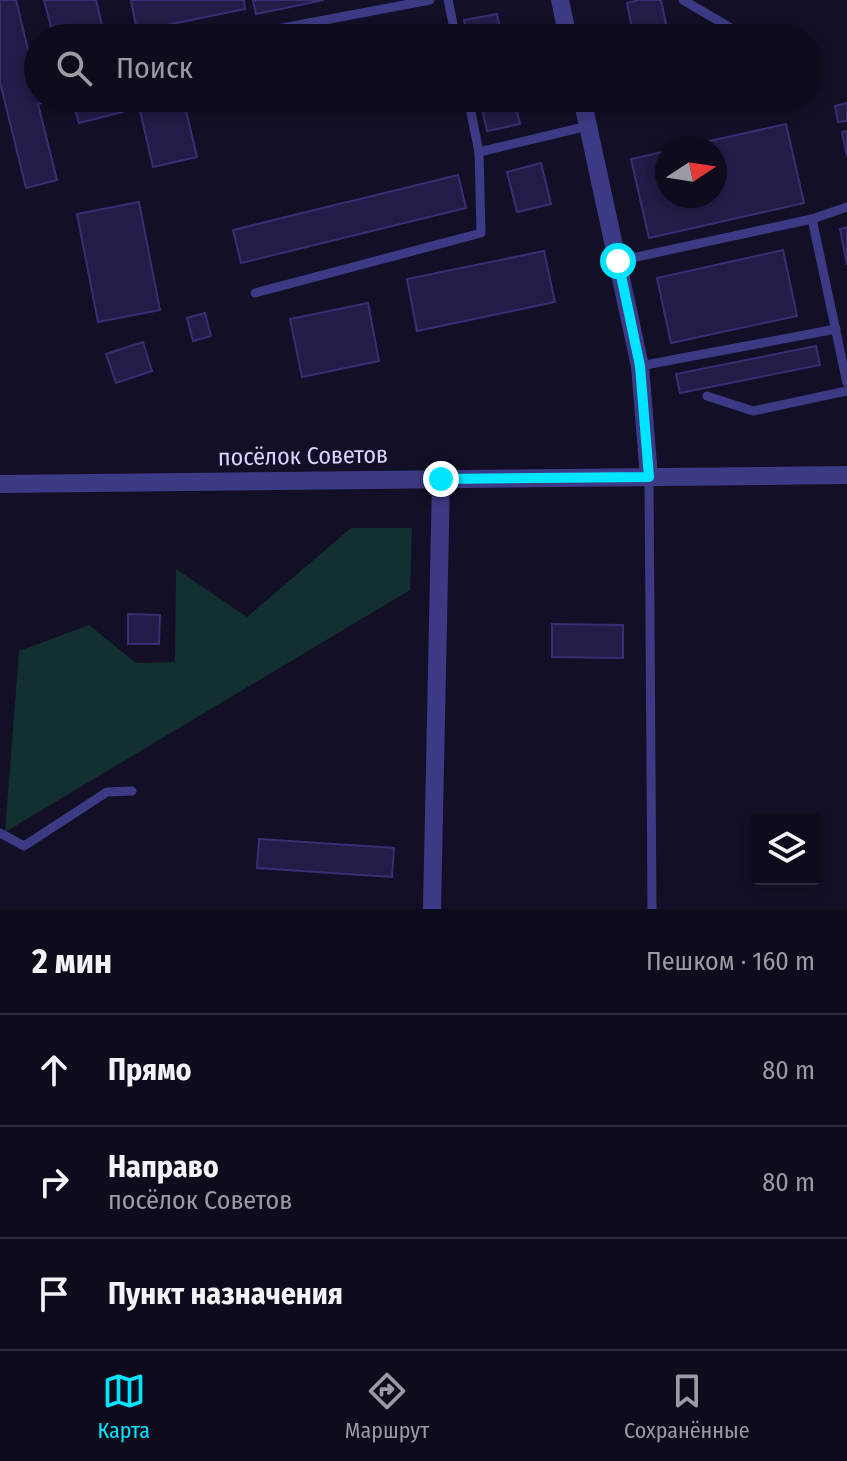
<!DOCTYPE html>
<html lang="ru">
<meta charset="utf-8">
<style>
:root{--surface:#0e0b1c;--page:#171425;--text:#f1f3f6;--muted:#9b9ba3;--line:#2e2b3b;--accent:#00e5ff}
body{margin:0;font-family:"Fira Sans Condensed",sans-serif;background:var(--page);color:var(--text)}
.controls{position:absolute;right:24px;bottom:24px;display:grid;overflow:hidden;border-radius:8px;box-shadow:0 4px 12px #0003}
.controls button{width:72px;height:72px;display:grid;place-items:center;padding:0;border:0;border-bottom:2px solid var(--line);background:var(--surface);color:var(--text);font:40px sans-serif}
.compass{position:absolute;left:655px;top:136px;width:72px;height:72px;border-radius:50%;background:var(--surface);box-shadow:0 4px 12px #0003;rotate:78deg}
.stop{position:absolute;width:24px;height:24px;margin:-18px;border:6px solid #00e5ff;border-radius:50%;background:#fff}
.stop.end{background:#00e5ff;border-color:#fff;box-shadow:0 2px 8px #0008}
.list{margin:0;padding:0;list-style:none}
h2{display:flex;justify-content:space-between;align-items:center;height:104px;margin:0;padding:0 32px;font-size:34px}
h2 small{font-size:26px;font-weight:400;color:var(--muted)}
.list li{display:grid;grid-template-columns:52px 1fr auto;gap:24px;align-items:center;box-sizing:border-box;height:112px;padding:0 32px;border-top:2px solid var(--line)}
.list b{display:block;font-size:30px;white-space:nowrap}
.list p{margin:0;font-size:26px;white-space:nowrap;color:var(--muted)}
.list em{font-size:26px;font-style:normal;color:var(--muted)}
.icon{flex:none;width:44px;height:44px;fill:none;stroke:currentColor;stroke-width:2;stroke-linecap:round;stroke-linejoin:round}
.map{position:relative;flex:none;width:847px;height:909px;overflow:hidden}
.search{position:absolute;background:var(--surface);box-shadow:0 4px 12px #0003;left:24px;right:24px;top:24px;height:88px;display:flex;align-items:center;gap:20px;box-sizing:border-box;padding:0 28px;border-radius:44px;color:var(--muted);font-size:30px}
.sheet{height:440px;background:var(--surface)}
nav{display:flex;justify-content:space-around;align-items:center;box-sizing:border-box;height:112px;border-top:2px solid var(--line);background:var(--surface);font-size:22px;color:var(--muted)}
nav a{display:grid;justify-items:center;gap:4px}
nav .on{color:var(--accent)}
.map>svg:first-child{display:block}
</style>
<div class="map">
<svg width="847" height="909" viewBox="0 0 847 909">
<rect width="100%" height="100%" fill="#130f26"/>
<!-- green -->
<polygon fill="#12302f" points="351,528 412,528 410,590 5,832 19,651 89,625 136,663 175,662 176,569 247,617"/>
<!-- building -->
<g fill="#241b47" stroke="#3b2d73" stroke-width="2">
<polygon points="0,0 16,0 30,58 38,57 38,98 64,98 38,104 57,180 26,188 0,82"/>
<polygon points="44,0 96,0 105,38 54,38"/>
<polygon points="131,0 244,0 245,9 137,31"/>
<polygon points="253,0 324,0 256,14"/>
<polygon points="639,0 661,0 669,38 634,38 627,3"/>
<polygon points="497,14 502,38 468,38 464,20"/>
<polygon points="72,98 120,98 123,112 79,123"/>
<polygon points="137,98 183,98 197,157 153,167"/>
<polygon points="480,98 514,98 520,124 487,131"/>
<polygon points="847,103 847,121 838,122 835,106"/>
<polygon points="786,124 804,203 649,238 631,159 667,151 667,196 715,196 715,148 678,148"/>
<polygon points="847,131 847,156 842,132"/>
<polygon points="541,163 551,204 517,212 507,172"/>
<polygon points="458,175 466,208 241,263 233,230"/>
<polygon points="139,202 160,310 98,322 77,214"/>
<polygon points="847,227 847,265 840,229"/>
<polygon points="783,250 797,316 671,343 657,278"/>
<polygon points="544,251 555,302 417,331 407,279"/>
<polygon points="368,303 379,361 302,377 290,319"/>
<polygon points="205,313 211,336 193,341 187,318"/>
<polygon points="143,342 152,371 116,383 106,354"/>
<polygon points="816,346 820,365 680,393 676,374"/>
<polygon points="128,614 160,615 159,644 128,644"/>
<polygon points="552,624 623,625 623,658 552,657"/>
<polygon points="259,839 394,848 392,877 257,868"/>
</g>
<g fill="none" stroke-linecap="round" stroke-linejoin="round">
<!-- service -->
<g stroke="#3d3a85" stroke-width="9">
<polyline points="448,0 456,38"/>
<polyline points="683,0 748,38"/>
<polyline points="230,38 430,0"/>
<polyline points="468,98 479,152 588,126"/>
<polyline points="812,219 847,383"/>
<polyline points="618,261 812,219 847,207"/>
<polyline points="255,293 481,233 479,152"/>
<polyline points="640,366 836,329"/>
<polyline points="707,396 753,411 847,391"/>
<polyline points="649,477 652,909"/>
<polyline points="0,833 24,846 107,792 132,791"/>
</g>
<!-- minor -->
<g stroke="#3d3a85" stroke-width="18">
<polyline points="560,0 568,38"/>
<polyline points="582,98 640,366 649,477"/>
<polyline points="0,484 847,475"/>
<polyline points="432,909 441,479"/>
</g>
</g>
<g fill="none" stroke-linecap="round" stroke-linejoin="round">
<!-- route -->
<polyline stroke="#00e5ff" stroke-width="10" points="441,479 649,477 640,366 618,261"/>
</g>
<g text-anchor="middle" stroke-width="7" stroke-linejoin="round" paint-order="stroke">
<!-- street labels -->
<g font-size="24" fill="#d9d4ff" stroke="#130f26">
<text transform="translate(303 456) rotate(-1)" y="8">посёлок Советов</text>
</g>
</g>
</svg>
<div class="controls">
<button><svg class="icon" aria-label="layers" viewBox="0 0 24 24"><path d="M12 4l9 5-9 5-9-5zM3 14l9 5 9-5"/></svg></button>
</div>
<svg class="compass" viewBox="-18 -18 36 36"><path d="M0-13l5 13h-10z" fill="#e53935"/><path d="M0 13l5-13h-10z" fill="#9b9ba3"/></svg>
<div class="stop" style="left:618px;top:261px"></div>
<div class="stop end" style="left:441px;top:479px"></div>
<div class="search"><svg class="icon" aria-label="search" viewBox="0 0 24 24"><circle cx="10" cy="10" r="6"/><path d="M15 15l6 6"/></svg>Поиск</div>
</div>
<section class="sheet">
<h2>2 мин<small>Пешком · 160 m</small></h2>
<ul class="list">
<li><svg class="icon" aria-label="ahead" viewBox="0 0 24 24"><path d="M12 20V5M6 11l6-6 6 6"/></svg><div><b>Прямо</b></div><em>80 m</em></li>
<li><svg class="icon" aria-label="right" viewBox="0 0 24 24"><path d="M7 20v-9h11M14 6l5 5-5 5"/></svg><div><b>Направо</b><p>посёлок Советов</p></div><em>80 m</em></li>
<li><svg class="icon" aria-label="arrive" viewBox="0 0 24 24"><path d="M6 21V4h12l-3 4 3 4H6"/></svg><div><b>Пункт назначения</b></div></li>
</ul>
</section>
<nav>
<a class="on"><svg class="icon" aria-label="map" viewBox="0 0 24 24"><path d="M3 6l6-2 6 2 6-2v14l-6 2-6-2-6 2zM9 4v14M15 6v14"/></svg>Карта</a>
<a><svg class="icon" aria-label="directions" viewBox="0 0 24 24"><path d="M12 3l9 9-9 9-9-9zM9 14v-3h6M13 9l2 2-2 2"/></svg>Маршрут</a>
<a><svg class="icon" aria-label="saved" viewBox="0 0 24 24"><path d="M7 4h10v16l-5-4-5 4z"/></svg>Сохранённые</a>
</nav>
